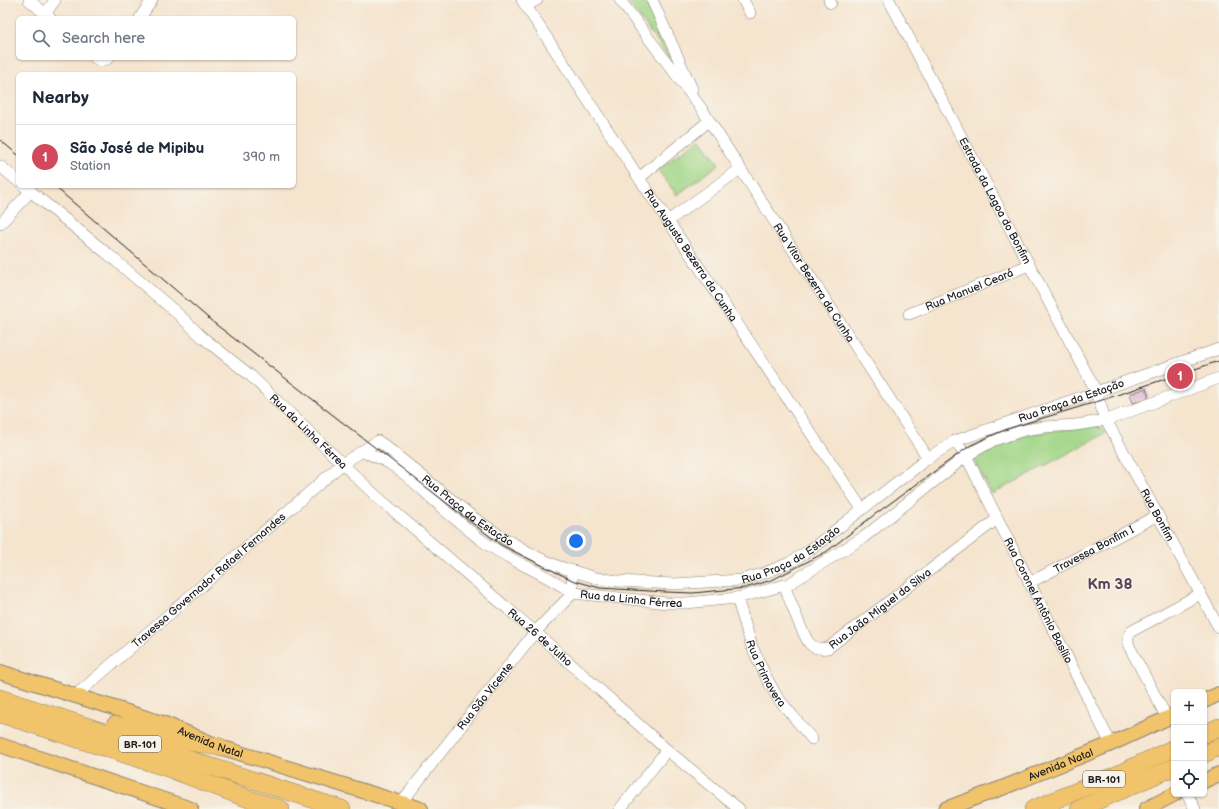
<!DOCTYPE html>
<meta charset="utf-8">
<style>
:root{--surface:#fff;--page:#f2f2f3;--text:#1f2937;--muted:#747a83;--line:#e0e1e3;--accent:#d1495b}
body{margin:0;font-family:"Balsamiq Sans",sans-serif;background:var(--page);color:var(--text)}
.controls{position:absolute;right:12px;bottom:12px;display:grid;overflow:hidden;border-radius:6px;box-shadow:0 1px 3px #0004}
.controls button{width:36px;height:36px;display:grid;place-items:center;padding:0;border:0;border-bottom:1px solid var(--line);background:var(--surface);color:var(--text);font:20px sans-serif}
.you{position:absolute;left:576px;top:541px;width:14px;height:14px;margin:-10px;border:3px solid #fff;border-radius:50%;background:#1a73e8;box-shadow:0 0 0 6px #1a73e833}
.badge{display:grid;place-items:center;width:26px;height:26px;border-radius:50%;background:var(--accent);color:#fff;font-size:13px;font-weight:700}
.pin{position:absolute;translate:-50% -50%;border:2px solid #fff;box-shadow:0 1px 4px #0006}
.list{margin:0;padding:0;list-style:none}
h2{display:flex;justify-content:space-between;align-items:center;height:52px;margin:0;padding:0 16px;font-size:17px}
h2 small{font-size:13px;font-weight:400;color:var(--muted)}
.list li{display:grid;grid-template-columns:26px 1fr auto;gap:12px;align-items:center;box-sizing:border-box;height:64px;padding:0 16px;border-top:1px solid var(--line)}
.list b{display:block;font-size:15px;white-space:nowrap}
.list p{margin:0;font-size:13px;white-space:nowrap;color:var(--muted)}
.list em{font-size:13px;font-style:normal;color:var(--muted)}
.icon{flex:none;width:22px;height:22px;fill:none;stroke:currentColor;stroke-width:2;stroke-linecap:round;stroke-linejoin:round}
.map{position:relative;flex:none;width:1219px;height:809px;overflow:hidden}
.search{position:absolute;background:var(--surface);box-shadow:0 1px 3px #0004;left:16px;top:16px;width:280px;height:44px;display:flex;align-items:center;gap:10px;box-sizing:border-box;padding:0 14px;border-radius:6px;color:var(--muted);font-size:15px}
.panel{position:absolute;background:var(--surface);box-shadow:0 1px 3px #0004;left:16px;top:72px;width:280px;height:116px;border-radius:6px}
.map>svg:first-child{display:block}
</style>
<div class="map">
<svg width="1219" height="809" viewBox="0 0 1219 809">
<rect width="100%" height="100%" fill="#f7f3e8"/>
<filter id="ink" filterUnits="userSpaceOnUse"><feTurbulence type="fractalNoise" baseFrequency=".025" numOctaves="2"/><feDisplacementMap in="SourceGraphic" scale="8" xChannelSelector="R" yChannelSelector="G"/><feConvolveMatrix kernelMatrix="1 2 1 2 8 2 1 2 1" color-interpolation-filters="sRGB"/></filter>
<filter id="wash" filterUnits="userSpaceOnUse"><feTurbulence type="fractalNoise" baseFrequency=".012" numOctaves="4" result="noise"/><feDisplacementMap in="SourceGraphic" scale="16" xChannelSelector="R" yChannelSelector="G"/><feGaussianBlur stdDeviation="0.9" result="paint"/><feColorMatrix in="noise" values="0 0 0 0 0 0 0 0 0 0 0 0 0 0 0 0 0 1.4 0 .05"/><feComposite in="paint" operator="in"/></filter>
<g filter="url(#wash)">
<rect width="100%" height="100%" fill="#f5e4ce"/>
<!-- green -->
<g fill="#a0d687" stroke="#5e7952">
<polygon points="627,0 647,0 685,80"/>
<polygon points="700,138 719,164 677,195 658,170"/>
<polygon points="1097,426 1102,428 1106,433 992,494 973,459 1009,441 1032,433"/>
</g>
<g id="blocks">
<!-- building -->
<polygon fill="#c991c8" points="1146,388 1149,397 1133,403 1130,394"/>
</g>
</g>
<g filter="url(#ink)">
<use href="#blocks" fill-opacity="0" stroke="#888075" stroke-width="1"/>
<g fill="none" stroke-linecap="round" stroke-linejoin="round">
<defs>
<g id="minor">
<polyline points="29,0 50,18"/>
<path id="s1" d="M 522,0 L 639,178 L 862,509"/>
<path id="s2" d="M 620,0 L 701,108 L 928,458"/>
<polyline points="652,0 692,89"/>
<polyline points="743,0 750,13"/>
<polyline points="829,0 831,3"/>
<path id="s3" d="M 889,0 L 1096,391 L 1104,416 L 1219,628"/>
<polyline points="526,6 537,0"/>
<polyline points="45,14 55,0"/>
<polyline points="140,18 152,0"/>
<polyline points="95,58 101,61 109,58"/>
<polyline points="0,166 18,181"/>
<polyline points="639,178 709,121"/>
<path id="s4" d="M 24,186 L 109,255 L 178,314 L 202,337 L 251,376 L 375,495 L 535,632 L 667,750 L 739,809"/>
<polyline points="668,221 740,169"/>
<polyline points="0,224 31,191"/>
<path id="s5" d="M 909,314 L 1029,265"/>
<path id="s6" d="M 955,441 L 966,456 L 1111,744"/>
<path id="s7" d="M 362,452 C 398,461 421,490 448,513 C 459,522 470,531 481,540 C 510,561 544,573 573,593 L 667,603 L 686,603 L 737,598 L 789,584 L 864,537 L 966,456 L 994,440 L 1024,430 L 1044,427 L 1076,425 L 1107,420 L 1219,378"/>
<path id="s8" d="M 1029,583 L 1158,515"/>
<path id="s9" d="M 784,585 C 789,597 803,637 810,644 C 815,649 821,649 828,648 L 997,519"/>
<path id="s10" d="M 737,598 L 752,647 L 767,679 L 777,697 L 812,739"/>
<path id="s11" d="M 75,696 L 342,464 L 378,441 L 385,446 L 474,518 L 502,537 L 535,556 L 557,566 L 596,578 L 618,581 L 673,584 L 741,580 L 762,574 L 789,563 L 810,550 L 928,458 L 955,441 L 1219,349"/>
<path d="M 1167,718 L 1129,646 C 1127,640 1127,636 1132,631 L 1200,594"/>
<polyline points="1187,794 1195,809"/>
<path id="s12" d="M 401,803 L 535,632 L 573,593 L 572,580 L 573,571"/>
<polyline points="620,809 667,750"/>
</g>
<g id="major">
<path id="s13" d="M 0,672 L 165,724 L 220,747 L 421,809"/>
<polyline points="1204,701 1219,694"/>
<polyline points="0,745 191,809"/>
<polyline points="1204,781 1219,774"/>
<path id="s14" d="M 945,809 L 1002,788 L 1111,744 L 1174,715"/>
<polyline points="1146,809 1175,794"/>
</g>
<g id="highway">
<polyline points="0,698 342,809"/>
<polyline points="0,714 170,769 246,798 281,809"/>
<polyline points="115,725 184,741 220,747"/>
<polyline points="1204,734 1219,727"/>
<polyline points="1204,754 1219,747"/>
<polyline points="1033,809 1116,775 1174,748"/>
<polyline points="1079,809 1174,767"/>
</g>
</defs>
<!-- minor casing -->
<use href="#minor" stroke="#888075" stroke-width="12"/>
<!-- major casing -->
<use href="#major" stroke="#888075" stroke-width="16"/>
<!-- highway casing -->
<use href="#highway" stroke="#888075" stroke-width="18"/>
<!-- minor -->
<use href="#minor" stroke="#fff" stroke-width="11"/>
<!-- major -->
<use href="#major" stroke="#f1c36a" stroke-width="14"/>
<!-- highway -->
<use href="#highway" stroke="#f1c36a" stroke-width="17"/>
<!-- tram -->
<g stroke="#1c1c1c" stroke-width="1">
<polyline points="0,140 18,155"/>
<polyline points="54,186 214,323 501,545 572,580 600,588 666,592 693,593 745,588 772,580 826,552 874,515 971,445 1007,429 1099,401 1219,361"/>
</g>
</g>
</g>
<g text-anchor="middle" stroke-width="3" stroke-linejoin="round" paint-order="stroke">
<!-- shield labels -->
<g fill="#f7f3e8" stroke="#5e5c59" stroke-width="1">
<rect x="119" y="736" width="42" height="16" rx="3"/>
<rect x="1083" y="771" width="42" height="16" rx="3"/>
</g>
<g font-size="10" font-weight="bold" fill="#1c1c1c">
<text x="140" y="748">BR-101</text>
<text x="1104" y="783">BR-101</text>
</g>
<!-- street labels -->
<g font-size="11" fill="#1c1c1c" stroke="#f7f3e8">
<text dy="4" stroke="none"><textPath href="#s3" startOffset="227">Estrada da Lagoa do Bonfim</textPath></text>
<text dy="4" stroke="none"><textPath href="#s1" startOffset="306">Rua Augusto Bezerra da Cunha</textPath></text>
<text dy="4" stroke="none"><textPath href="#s2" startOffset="343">Rua Vitor Bezerra da Cunha</textPath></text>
<text dy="4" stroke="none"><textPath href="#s5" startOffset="65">Rua Manuel Ceará</textPath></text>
<text dy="4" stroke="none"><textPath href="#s11" startOffset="1182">Rua Praça da Estação</textPath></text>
<text dy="4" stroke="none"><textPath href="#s4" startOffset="376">Rua da Linha Férrea</textPath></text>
<text dy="4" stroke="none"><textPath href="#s11" startOffset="510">Rua Praça da Estação</textPath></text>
<text dy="4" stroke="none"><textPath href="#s3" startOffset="581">Rua Bonfim</textPath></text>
<text dy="4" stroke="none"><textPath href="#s8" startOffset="73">Travessa Bonfim I</textPath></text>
<text dy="4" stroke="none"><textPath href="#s11" startOffset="858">Rua Praça da Estação</textPath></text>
<text dy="4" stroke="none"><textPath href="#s11" startOffset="177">Travessa Governador Rafael Fernandes</textPath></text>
<text dy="4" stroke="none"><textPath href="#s7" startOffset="314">Rua da Linha Férrea</textPath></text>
<text dy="4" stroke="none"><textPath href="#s6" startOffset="180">Rua Coronel Antônio Basílio</textPath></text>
<text dy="4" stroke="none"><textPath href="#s9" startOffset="149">Rua João Miguel da Silva</textPath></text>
<text dy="4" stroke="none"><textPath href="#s4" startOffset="686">Rua 26 de Julho</textPath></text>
<text dy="4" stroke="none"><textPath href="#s10" startOffset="81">Rua Primavera</textPath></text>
<text dy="4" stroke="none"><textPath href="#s12" startOffset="136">Rua São Vicente</textPath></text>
<text dy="4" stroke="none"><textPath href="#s13" startOffset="222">Avenida Natal</textPath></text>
<text dy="4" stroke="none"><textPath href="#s14" startOffset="124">Avenida Natal</textPath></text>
</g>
<!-- district labels -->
<g font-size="15" font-weight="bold" fill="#594558" stroke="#f7f3e8">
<text x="1110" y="589">Km 38</text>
</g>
</g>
</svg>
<div class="controls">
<button>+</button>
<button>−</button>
<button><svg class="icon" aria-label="locate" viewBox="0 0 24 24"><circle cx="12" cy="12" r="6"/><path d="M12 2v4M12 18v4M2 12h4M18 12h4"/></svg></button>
</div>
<div class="you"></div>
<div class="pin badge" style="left:1180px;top:376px">1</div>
<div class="search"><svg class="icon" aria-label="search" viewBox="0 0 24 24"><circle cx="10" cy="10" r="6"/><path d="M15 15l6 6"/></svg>Search here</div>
<section class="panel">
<h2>Nearby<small></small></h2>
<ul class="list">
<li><span class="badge">1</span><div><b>São José de Mipibu</b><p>Station</p></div><em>390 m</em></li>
</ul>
</section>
</div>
